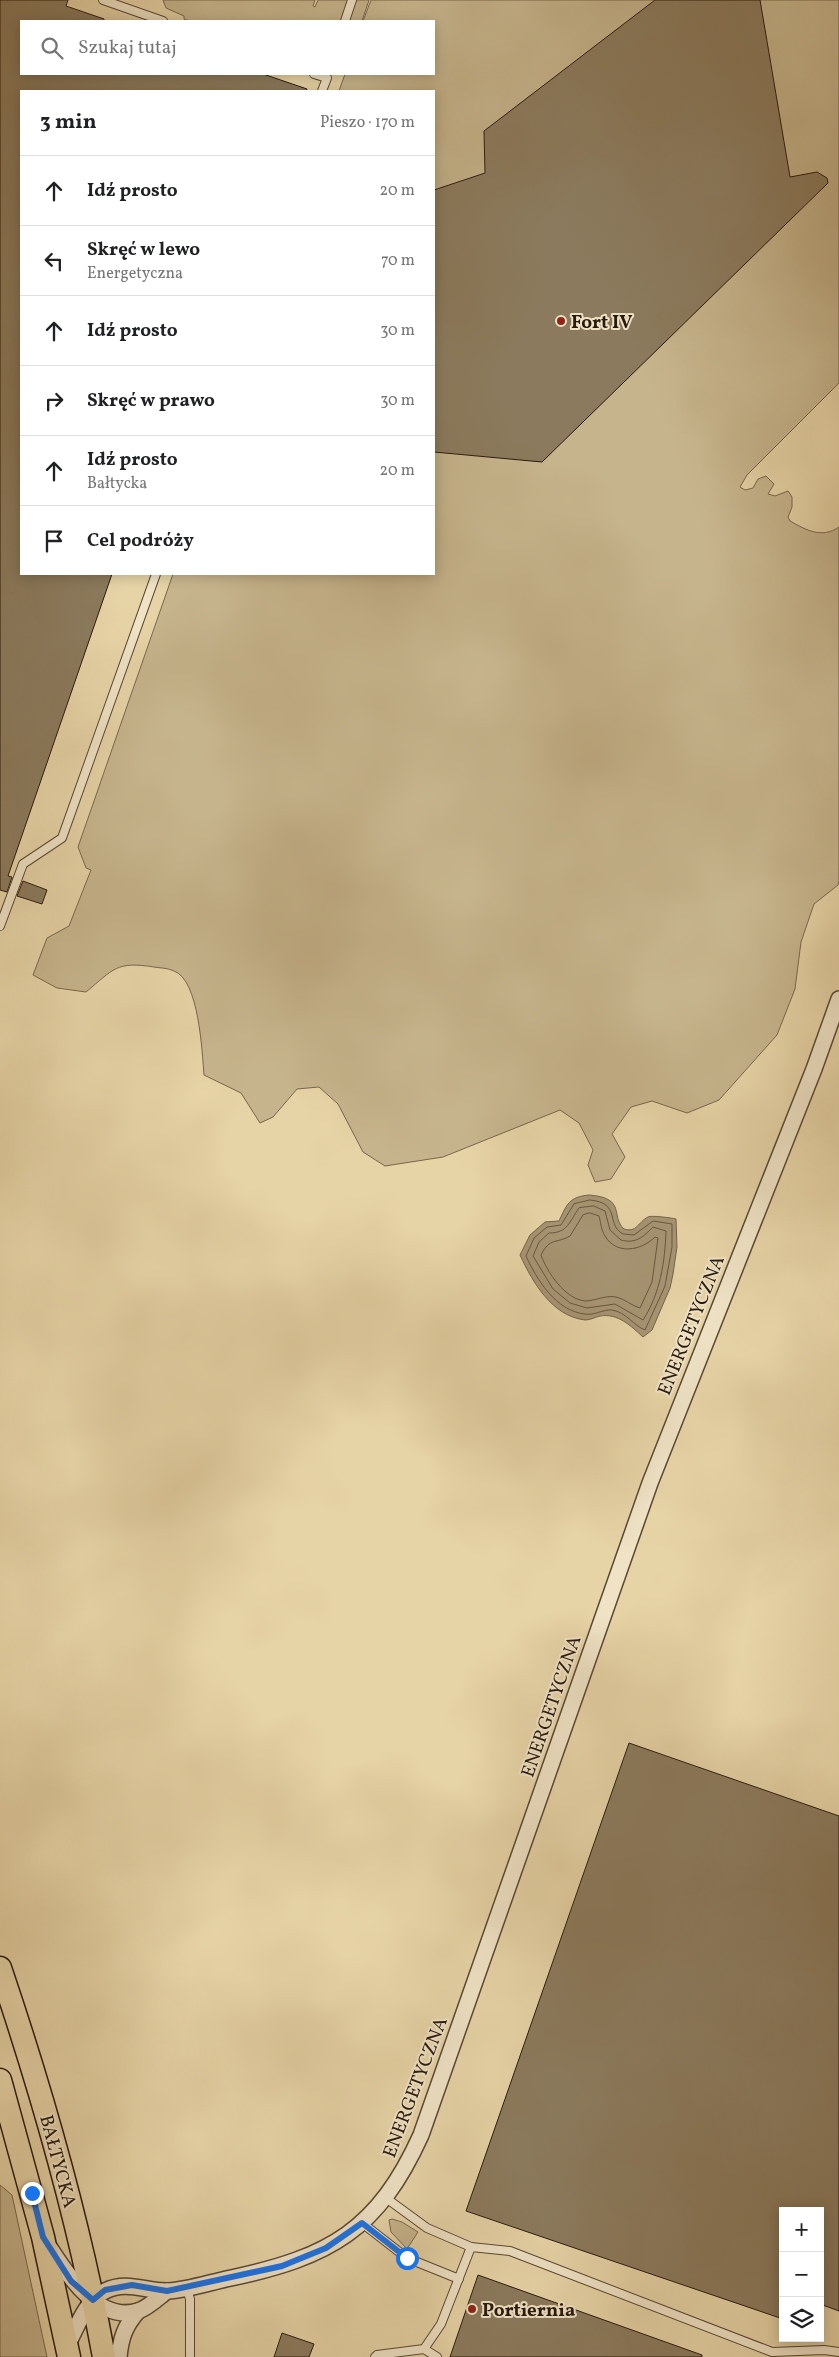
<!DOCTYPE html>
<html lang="pl">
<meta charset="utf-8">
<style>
:root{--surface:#fff;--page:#f2f2f2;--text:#202124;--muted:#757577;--line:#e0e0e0}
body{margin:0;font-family:Vollkorn,serif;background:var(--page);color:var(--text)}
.controls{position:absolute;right:15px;bottom:15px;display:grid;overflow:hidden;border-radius:0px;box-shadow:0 2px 12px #0003}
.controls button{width:45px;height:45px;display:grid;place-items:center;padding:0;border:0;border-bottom:1px solid var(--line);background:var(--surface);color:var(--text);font:25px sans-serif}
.stop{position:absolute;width:15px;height:15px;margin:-11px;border:4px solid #1a73e8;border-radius:50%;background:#fff}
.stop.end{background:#1a73e8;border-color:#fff;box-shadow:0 1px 5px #0008}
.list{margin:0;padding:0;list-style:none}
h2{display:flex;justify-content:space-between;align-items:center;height:65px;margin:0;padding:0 20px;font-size:21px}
h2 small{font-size:16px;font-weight:400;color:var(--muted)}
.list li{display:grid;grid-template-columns:32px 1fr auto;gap:15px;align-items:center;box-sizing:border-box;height:70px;padding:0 20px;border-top:1px solid var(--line)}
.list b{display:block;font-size:19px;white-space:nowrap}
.list p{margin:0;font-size:16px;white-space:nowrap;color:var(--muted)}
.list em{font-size:16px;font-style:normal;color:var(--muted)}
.icon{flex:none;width:28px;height:28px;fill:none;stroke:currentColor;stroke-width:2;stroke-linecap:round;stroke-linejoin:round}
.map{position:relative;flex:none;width:839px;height:2357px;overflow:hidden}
.search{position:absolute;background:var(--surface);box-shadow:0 2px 12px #0003;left:20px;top:20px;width:415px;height:55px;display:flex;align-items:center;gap:12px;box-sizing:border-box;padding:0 18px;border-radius:0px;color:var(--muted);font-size:19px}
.panel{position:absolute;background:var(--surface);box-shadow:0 2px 12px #0003;left:20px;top:90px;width:415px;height:485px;border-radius:0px}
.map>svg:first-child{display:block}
</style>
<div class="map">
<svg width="839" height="2357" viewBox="0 0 839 2357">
<rect width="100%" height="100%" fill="#e6d3a6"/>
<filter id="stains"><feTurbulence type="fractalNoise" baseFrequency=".004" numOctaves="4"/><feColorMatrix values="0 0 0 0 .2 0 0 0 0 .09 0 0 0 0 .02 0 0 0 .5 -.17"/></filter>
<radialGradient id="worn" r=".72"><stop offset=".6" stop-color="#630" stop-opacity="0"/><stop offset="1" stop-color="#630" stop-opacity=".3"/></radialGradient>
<!-- green -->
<g fill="#c6b48c" stroke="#78674d">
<polygon points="163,0 315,0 313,6 315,7 318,0 369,0 362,21 189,21 184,19 184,16 166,8"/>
<path d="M 371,0 L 839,0 L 839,383 L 747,475 L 740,487 L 745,490 L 753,488 L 758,479 L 766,476 L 774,484 L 768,494 L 775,496 L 788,491 L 792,497 L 792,507 L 788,517 L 790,521 C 806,530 822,539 839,527 L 839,881 L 838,885 L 814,904 L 801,942 L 795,989 L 777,1035 L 719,1100 L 687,1113 L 652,1101 L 631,1107 L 612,1134 L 625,1157 L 611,1179 L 595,1182 L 588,1165 L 593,1150 L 579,1123 L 560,1110 L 443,1157 L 385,1166 L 363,1152 L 338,1104 L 319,1087 L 297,1089 L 273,1117 L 260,1123 L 241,1093 L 204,1075 C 202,1051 199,980 174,971 C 168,968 160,968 154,967 C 116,961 114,969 86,992 L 57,988 L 33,975 L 47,938 L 69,926 L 91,870 L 86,868 L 78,847 L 173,574 L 434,574 L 434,91 L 339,91 L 345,74 L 434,74 L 434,21 L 363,21 Z"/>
<polygon points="0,2185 12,2195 47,2357 0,2357"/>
<polygon points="392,2219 402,2222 418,2232 407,2249 391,2232 389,2220"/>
</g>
<!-- water -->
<path fill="#a69472" stroke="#74634a" d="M 589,1195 C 627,1198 610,1216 624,1229 C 637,1233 638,1222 648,1217 C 651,1215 672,1218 676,1219 L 677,1247 L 673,1274 L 670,1288 L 652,1330 L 643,1337 C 631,1326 618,1313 600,1316 C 595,1317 591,1320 585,1320 C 552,1316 533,1283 520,1255 L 530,1235 L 545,1222 L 559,1221 C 567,1204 569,1197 589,1195 Z"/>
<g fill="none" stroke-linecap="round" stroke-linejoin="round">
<!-- shore -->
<g stroke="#685740" stroke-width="1">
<path d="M 590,1200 C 622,1203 605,1224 623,1234 L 634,1235 L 653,1221 L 672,1224 L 672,1247 L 665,1286 L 645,1330 C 634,1326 626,1312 612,1310 C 603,1309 594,1316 585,1314 C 556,1311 537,1280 526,1256 L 534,1238 L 547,1227 L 561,1225 L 574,1204 Z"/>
<path d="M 594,1206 L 605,1211 L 610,1230 L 621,1240 C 636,1244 643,1237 653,1227 L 666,1231 C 665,1262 660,1294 643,1320 L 615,1304 L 587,1308 L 570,1303 L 553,1289 L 533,1256 L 539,1242 L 549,1233 C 568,1233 569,1222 579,1208 Z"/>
<path d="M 590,1213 L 599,1216 C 601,1223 601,1230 605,1236 C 616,1255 641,1251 655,1237 L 658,1238 L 652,1282 L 640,1308 C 632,1306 625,1299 616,1297 C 605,1295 595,1301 585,1301 C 565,1299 547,1272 541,1255 C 550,1237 556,1244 570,1236 L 583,1215 Z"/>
</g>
</g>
<!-- building -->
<g fill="#8b7a5d" stroke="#291a0e">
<polygon points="0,0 68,0 66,6 104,19 104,21 21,21 21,74 263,74 307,89 306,91 21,91 21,574 112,574 8,876 12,877 7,892 0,890"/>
<polygon points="655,0 760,0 790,177 817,172 827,178 828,183 542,462 434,452 434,190 485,173 484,131"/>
<polygon points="23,881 47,890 42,904 17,896"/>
<polygon points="629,1743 839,1816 839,2311 820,2304 820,2211 783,2211 783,2319 466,2211"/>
<polygon points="478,2275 702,2355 702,2357 450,2357"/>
<polygon points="282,2333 314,2344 309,2357 274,2357"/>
</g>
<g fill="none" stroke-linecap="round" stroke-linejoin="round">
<defs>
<g id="service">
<polyline points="103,0 163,21"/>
<polyline points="345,21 352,0"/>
<polyline points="314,74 327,78 322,91"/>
<polyline points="0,926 23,864 62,838 156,574"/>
<polyline points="386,2198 427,2228 471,2247"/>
<polyline points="362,2223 407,2258 459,2279"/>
<polyline points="186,2287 190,2299 190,2357"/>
<polyline points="424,2349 441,2324 471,2247 510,2251 772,2352 824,2350 839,2352"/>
<polyline points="375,2357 377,2355 424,2349 437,2357"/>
</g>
<g id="minor">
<path d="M 50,2248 C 68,2276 99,2323 138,2311 C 148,2308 159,2297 167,2291"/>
<path d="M 67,2346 C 76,2329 86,2300 105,2291 C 127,2280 147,2292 168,2291 C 188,2290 211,2282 231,2278 C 330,2257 378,2230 421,2135 L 650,1483 L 814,1069 L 839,999"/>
<path d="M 119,2357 C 121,2337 125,2326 138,2311"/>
</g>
<g id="primary">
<path d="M 0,1968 C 43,2095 80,2225 104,2357"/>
<polyline points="0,2080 43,2237 69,2357"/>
</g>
</defs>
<!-- service casing -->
<use href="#service" stroke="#584834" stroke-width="10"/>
<!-- minor casing -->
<use href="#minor" stroke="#584834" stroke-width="18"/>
<!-- primary casing -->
<use href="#primary" stroke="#291a0e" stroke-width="25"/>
<!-- service -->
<use href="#service" stroke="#efe2c5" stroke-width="8"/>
<!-- minor -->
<use href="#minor" stroke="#efe2c5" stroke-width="15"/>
<!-- primary -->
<use href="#primary" stroke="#e6d3a6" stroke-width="22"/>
</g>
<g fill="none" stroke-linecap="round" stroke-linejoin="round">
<!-- route -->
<polyline stroke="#1a73e8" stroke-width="6" points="32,2193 43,2237 71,2281 93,2300 105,2290 132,2285 167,2291 282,2266 326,2248 362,2223 407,2258"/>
</g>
<!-- markers -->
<g fill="#8f2418" stroke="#efe2c5" stroke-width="2">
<circle cx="561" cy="321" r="5"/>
<circle cx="472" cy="2309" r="5"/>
</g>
<g text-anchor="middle" stroke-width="4" stroke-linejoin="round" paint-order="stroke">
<!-- poi labels -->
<g font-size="19" font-weight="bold" fill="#291a0e" stroke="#efe2c5" text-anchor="start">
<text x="571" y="328">Fort IV</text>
<text x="482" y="2316">Portiernia</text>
</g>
<!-- street labels -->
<g font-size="19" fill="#291a0e" stroke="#efe2c5">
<text transform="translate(690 1325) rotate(-68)" y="7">ENERGETYCZNA</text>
<text transform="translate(550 1706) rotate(-71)" y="7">ENERGETYCZNA</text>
<text transform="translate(414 2087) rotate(-69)" y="7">ENERGETYCZNA</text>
<text transform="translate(59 2161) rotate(75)" y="7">BAŁTYCKA</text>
</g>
</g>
<rect width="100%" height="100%" filter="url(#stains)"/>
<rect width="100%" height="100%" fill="url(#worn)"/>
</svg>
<div class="controls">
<button>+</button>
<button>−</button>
<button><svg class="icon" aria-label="layers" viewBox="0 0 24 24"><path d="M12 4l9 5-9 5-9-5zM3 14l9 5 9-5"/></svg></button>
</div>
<div class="stop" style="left:407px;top:2258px"></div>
<div class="stop end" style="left:32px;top:2193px"></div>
<div class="search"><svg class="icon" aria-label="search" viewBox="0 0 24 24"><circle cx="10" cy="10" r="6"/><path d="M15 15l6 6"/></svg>Szukaj tutaj</div>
<section class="panel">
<h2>3 min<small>Pieszo · 170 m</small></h2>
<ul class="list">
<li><svg class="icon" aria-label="ahead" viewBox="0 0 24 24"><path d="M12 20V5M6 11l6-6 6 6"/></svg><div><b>Idź prosto</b></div><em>20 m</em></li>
<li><svg class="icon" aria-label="left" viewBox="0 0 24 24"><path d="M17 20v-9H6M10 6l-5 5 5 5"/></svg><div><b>Skręć w lewo</b><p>Energetyczna</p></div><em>70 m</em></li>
<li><svg class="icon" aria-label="ahead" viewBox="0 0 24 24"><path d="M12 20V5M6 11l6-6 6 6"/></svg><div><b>Idź prosto</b></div><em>30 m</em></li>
<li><svg class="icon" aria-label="right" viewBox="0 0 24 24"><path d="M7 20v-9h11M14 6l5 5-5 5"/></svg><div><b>Skręć w prawo</b></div><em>30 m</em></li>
<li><svg class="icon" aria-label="ahead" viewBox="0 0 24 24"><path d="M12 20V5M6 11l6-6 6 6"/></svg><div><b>Idź prosto</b><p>Bałtycka</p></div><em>20 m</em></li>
<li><svg class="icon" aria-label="arrive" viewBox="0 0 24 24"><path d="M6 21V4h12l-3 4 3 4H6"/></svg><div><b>Cel podróży</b></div></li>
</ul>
</section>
</div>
